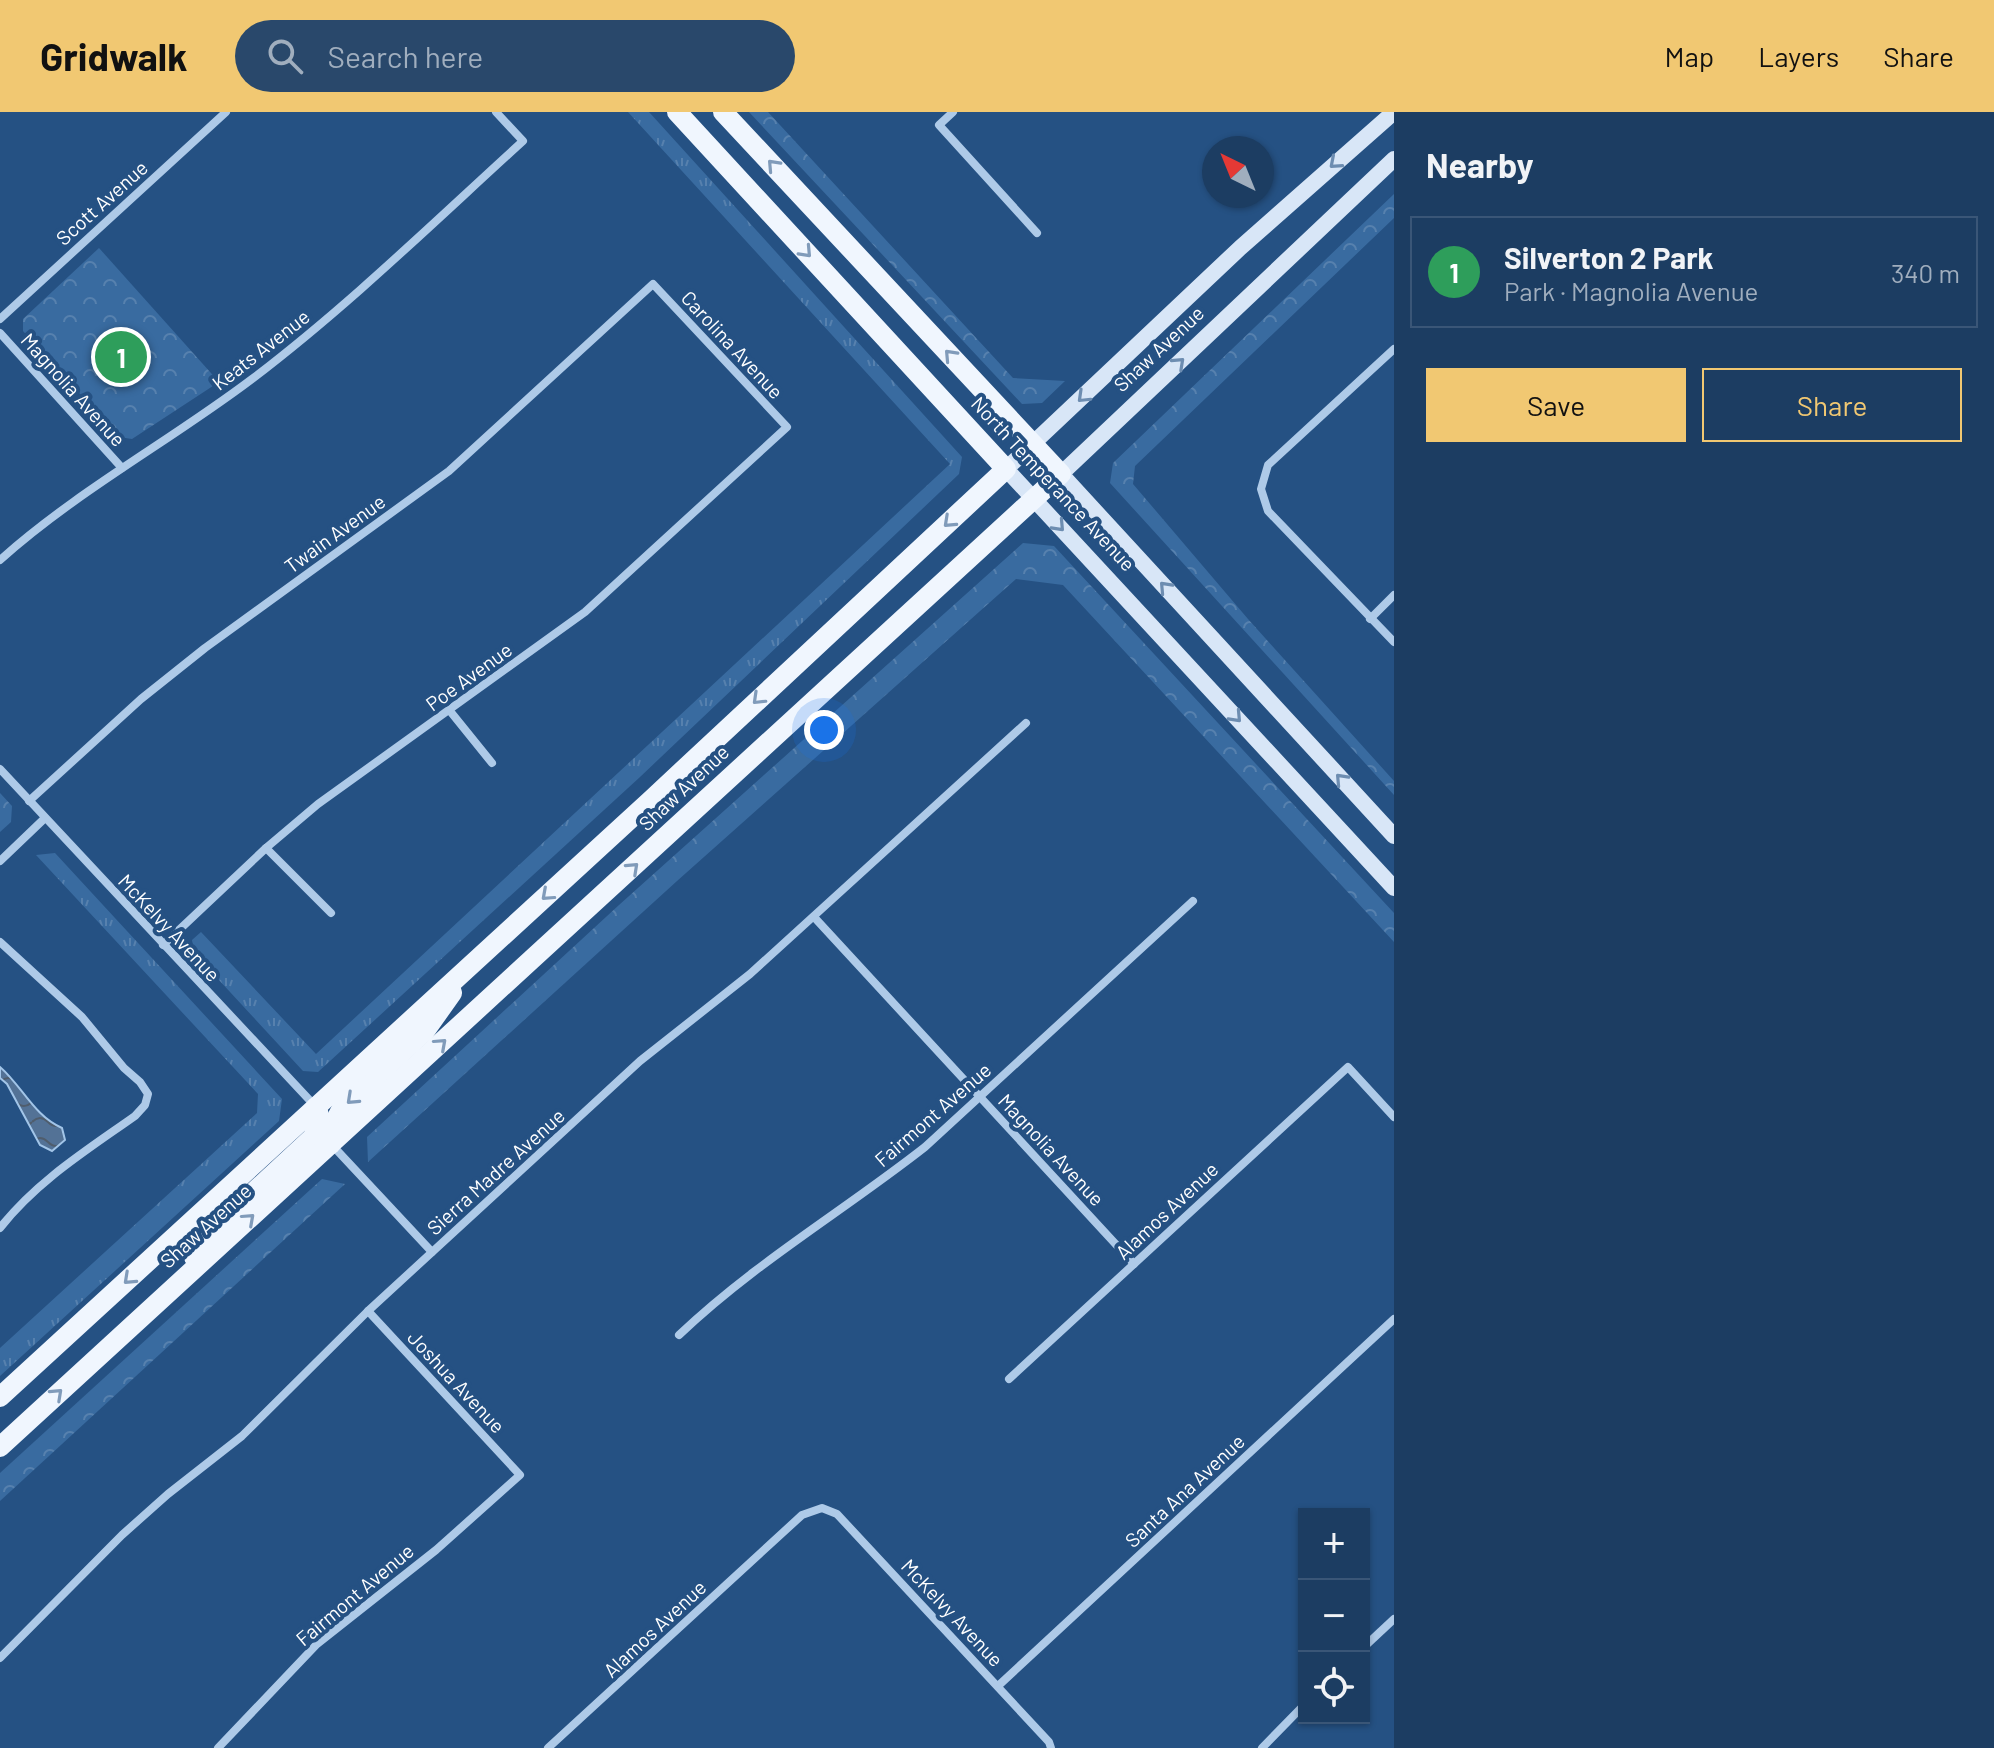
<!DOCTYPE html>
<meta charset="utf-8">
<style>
:root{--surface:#1c3d62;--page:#29486b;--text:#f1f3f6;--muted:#a0aebe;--line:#3a5677;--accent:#f1c872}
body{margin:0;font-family:Barlow,sans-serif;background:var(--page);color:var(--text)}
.controls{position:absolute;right:24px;bottom:24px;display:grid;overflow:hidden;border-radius:0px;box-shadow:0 2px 6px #0004}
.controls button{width:72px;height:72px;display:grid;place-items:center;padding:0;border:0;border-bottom:2px solid var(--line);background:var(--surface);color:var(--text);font:40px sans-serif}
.compass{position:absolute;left:1202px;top:24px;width:72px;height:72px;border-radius:50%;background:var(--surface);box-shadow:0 2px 6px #0004;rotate:317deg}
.you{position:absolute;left:824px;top:618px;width:28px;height:28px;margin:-20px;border:6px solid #fff;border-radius:50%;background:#1a73e8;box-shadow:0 0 0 12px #1a73e833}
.badge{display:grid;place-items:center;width:52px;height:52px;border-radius:50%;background:var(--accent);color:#fff;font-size:26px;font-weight:700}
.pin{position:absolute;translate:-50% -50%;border:4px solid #fff;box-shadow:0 2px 8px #0006}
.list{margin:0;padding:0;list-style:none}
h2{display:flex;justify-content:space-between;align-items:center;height:104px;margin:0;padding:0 32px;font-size:34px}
h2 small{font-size:26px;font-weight:400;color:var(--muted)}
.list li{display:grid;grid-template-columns:52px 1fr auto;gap:24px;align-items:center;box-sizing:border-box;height:112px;margin:0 16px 16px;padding:0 16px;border:2px solid var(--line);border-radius:0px}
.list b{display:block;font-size:30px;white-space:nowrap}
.list p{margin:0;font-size:26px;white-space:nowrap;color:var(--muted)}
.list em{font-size:26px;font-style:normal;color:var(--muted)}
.actions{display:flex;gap:16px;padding:24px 32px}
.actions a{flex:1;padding:18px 0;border:2px solid var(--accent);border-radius:0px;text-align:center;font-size:28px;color:var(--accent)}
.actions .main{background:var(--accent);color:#111}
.icon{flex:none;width:44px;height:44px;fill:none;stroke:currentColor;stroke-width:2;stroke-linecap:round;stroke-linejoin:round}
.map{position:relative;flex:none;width:1394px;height:1636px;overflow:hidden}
header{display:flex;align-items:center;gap:48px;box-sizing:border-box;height:112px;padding:0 40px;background:var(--accent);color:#111}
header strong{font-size:38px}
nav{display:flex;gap:44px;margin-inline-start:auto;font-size:28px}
.search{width:560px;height:72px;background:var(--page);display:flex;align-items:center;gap:20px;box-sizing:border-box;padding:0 28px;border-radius:44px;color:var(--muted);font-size:30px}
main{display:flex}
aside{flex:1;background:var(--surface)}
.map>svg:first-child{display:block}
</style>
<header>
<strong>Gridwalk</strong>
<div class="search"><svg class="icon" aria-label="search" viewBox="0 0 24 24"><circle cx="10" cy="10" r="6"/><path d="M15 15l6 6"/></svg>Search here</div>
<nav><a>Map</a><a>Layers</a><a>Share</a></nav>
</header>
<main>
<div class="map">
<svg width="1394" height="1636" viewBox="0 0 1394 1636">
<defs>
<pattern id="grass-tufts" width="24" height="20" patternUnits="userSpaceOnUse" patternTransform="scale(2)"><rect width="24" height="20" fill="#396ba0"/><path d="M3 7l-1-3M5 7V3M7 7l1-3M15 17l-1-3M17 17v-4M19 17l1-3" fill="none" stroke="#5781ae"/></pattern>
<pattern id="park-crowns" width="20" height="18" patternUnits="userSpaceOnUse" patternTransform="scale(2)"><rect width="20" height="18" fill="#396ba0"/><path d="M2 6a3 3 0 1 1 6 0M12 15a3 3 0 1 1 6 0" fill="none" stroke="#5781ae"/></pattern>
<pattern id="water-waves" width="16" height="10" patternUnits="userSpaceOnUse" patternTransform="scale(2)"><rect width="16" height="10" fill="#537296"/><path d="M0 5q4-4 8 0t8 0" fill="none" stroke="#4f5d6d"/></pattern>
</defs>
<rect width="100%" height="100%" fill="#255183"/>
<!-- grass -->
<g fill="url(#grass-tufts)">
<polygon points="628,0 649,0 962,345 959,362 640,665 318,960 303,959 194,841 192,828 201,820 316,942 950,352"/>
<polygon points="55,741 282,987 279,1009 0,1264 0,1236 257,1001 258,982 36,743"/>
</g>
<!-- park -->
<g fill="url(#park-crowns)">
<polygon points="749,0 768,0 1013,266 1065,269 1042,291 1022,292"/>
<polygon points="1394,82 1394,106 1135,354 1133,372 1248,507 1394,669 1394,683 1110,371 1113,351"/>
<polygon points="99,136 219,270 132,327 119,325 23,219 23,207"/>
<polygon points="1023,431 1054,434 1394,801 1394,830 1063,473 1016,467 677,769 368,1050 367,1025 619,793"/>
<polygon points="0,681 12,694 11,710 0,720"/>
<polygon points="322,1067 345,1072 0,1389 0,1361"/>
</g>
<!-- water -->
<path fill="url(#water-waves)" stroke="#a2c5e8" stroke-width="2" d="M 0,955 C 22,974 34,1004 62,1016 L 65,1028 L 52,1039 L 40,1033 L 7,972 L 0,966 Z"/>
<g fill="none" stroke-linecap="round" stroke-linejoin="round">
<!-- minor -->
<g stroke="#aecae8" stroke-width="8">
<polyline points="953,0 939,13 1037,121"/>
<polyline points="0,207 226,0"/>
<polyline points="0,221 122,356"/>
<polyline points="1394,237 1268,353 1261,377 1268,399 1394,530"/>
<path d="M 0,448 C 77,379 170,329 252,267 C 348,194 434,110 523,29 L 496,0"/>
<polyline points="1370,507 1394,483"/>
<polyline points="450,599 492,651"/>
<polyline points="0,657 316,995"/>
<polyline points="29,689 141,587 205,536 449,359 653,172 787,315 585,500 318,692 266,736 163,833"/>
<polyline points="266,736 331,801"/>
<polyline points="0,749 45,706"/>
<polyline points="814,805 1134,1152"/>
<path d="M 0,830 L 82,905 L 124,956 L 140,970 L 148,982 L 145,993 L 135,1004 C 87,1038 37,1069 0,1116"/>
<polyline points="332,1033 432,1140"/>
<path d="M 679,1223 C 756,1150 842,1100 925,1035 L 1193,789"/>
<polyline points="1009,1267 1348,955 1394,1005"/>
<polyline points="1364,1535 1394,1507"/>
<polyline points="0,1546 122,1423 168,1382 242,1324 368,1199 640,949 750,862 1026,611"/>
<polyline points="998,1574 1394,1207"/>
<polyline points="218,1636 317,1532 436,1438 520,1363 368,1199"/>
<polyline points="548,1636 802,1403 822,1396 837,1402 1049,1630 1051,1636"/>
<polyline points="1262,1636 1304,1593"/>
</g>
<!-- secondary -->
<g stroke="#d8e6f7" stroke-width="16">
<polyline points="1394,0 1240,136 1006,357 1394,776"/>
<polyline points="1394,47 1061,362 1394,724"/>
</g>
<!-- primary -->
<g stroke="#f0f6fe" stroke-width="20">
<polyline points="331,1032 332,1015 342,996 425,919 452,881"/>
<path d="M 194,1145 L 229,1103 L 312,1026 C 319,1015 322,1007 316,995"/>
<polyline points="0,1285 652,687 1006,357 677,0"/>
<polyline points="0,1335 1061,362 723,0"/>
</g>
</g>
<!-- one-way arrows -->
<defs><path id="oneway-chevron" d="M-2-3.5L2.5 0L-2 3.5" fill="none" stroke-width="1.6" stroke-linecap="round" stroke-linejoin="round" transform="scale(2)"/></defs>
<g stroke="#6d8db1">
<use href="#oneway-chevron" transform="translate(1335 51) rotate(139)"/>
<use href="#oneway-chevron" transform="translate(1179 251) rotate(-43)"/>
<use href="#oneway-chevron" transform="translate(1083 285) rotate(136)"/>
<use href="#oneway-chevron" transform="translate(1059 414) rotate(47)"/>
<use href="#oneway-chevron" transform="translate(1165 475) rotate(-133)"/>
<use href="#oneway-chevron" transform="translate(1236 605) rotate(47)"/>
<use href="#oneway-chevron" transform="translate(1341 667) rotate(-133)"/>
</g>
<g stroke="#809bba">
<use href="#oneway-chevron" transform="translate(773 53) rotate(-133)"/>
<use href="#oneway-chevron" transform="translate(806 140) rotate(47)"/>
<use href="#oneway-chevron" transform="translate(950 243) rotate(-133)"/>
<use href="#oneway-chevron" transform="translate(949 410) rotate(137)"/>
<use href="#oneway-chevron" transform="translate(758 587) rotate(136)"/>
<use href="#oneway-chevron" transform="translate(633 756) rotate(-43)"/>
<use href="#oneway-chevron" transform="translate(547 783) rotate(138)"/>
<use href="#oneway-chevron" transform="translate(441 932) rotate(-42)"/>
<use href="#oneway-chevron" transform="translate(352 987) rotate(137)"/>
<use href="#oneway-chevron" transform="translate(249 1107) rotate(-42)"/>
<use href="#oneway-chevron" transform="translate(129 1167) rotate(137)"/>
<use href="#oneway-chevron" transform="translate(57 1282) rotate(-43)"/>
</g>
<g text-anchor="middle" stroke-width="8" stroke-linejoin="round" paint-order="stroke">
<!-- street labels -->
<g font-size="20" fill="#fff" stroke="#255183">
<text transform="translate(102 91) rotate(-42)" y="7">Scott Avenue</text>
<text transform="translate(732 233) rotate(47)" y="7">Carolina Avenue</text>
<text transform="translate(1159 237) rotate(-43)" y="7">Shaw Avenue</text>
<text transform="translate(261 238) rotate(-38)" y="7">Keats Avenue</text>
<text transform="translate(73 278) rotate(48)" y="7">Magnolia Avenue</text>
<text transform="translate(1053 372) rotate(47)" y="7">North Temperance Avenue</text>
<text transform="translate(335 422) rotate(-36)" y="7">Twain Avenue</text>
<text transform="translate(469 565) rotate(-36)" y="7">Poe Avenue</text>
<text transform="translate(684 676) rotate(-43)" y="7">Shaw Avenue</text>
<text transform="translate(169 816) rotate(47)" y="7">McKelvy Avenue</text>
<text transform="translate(933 1003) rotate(-41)" y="7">Fairmont Avenue</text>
<text transform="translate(1051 1038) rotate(47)" y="7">Magnolia Avenue</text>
<text transform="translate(496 1060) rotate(-42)" y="7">Sierra Madre Avenue</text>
<text transform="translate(1167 1099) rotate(-43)" y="7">Alamos Avenue</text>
<text transform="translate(206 1114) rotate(-42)" y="7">Shaw Avenue</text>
<text transform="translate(456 1270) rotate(47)" y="7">Joshua Avenue</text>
<text transform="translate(1185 1379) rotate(-43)" y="7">Santa Ana Avenue</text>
<text transform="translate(355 1483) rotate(-40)" y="7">Fairmont Avenue</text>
<text transform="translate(952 1501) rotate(47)" y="7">McKelvy Avenue</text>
<text transform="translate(655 1517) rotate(-43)" y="7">Alamos Avenue</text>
</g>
</g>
</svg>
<div class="controls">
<button>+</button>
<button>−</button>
<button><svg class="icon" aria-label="locate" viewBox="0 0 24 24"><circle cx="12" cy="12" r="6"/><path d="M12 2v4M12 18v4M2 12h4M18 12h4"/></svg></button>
</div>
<svg class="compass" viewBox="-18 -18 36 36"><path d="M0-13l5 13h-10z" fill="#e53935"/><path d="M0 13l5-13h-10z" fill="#a0aebe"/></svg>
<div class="you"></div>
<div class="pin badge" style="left:121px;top:245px;background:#2e9e5b">1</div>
</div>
<aside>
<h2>Nearby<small></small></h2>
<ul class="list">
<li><span class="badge" style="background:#2e9e5b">1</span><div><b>Silverton 2 Park</b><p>Park · Magnolia Avenue</p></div><em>340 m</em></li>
</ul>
<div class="actions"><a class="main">Save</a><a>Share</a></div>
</aside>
</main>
